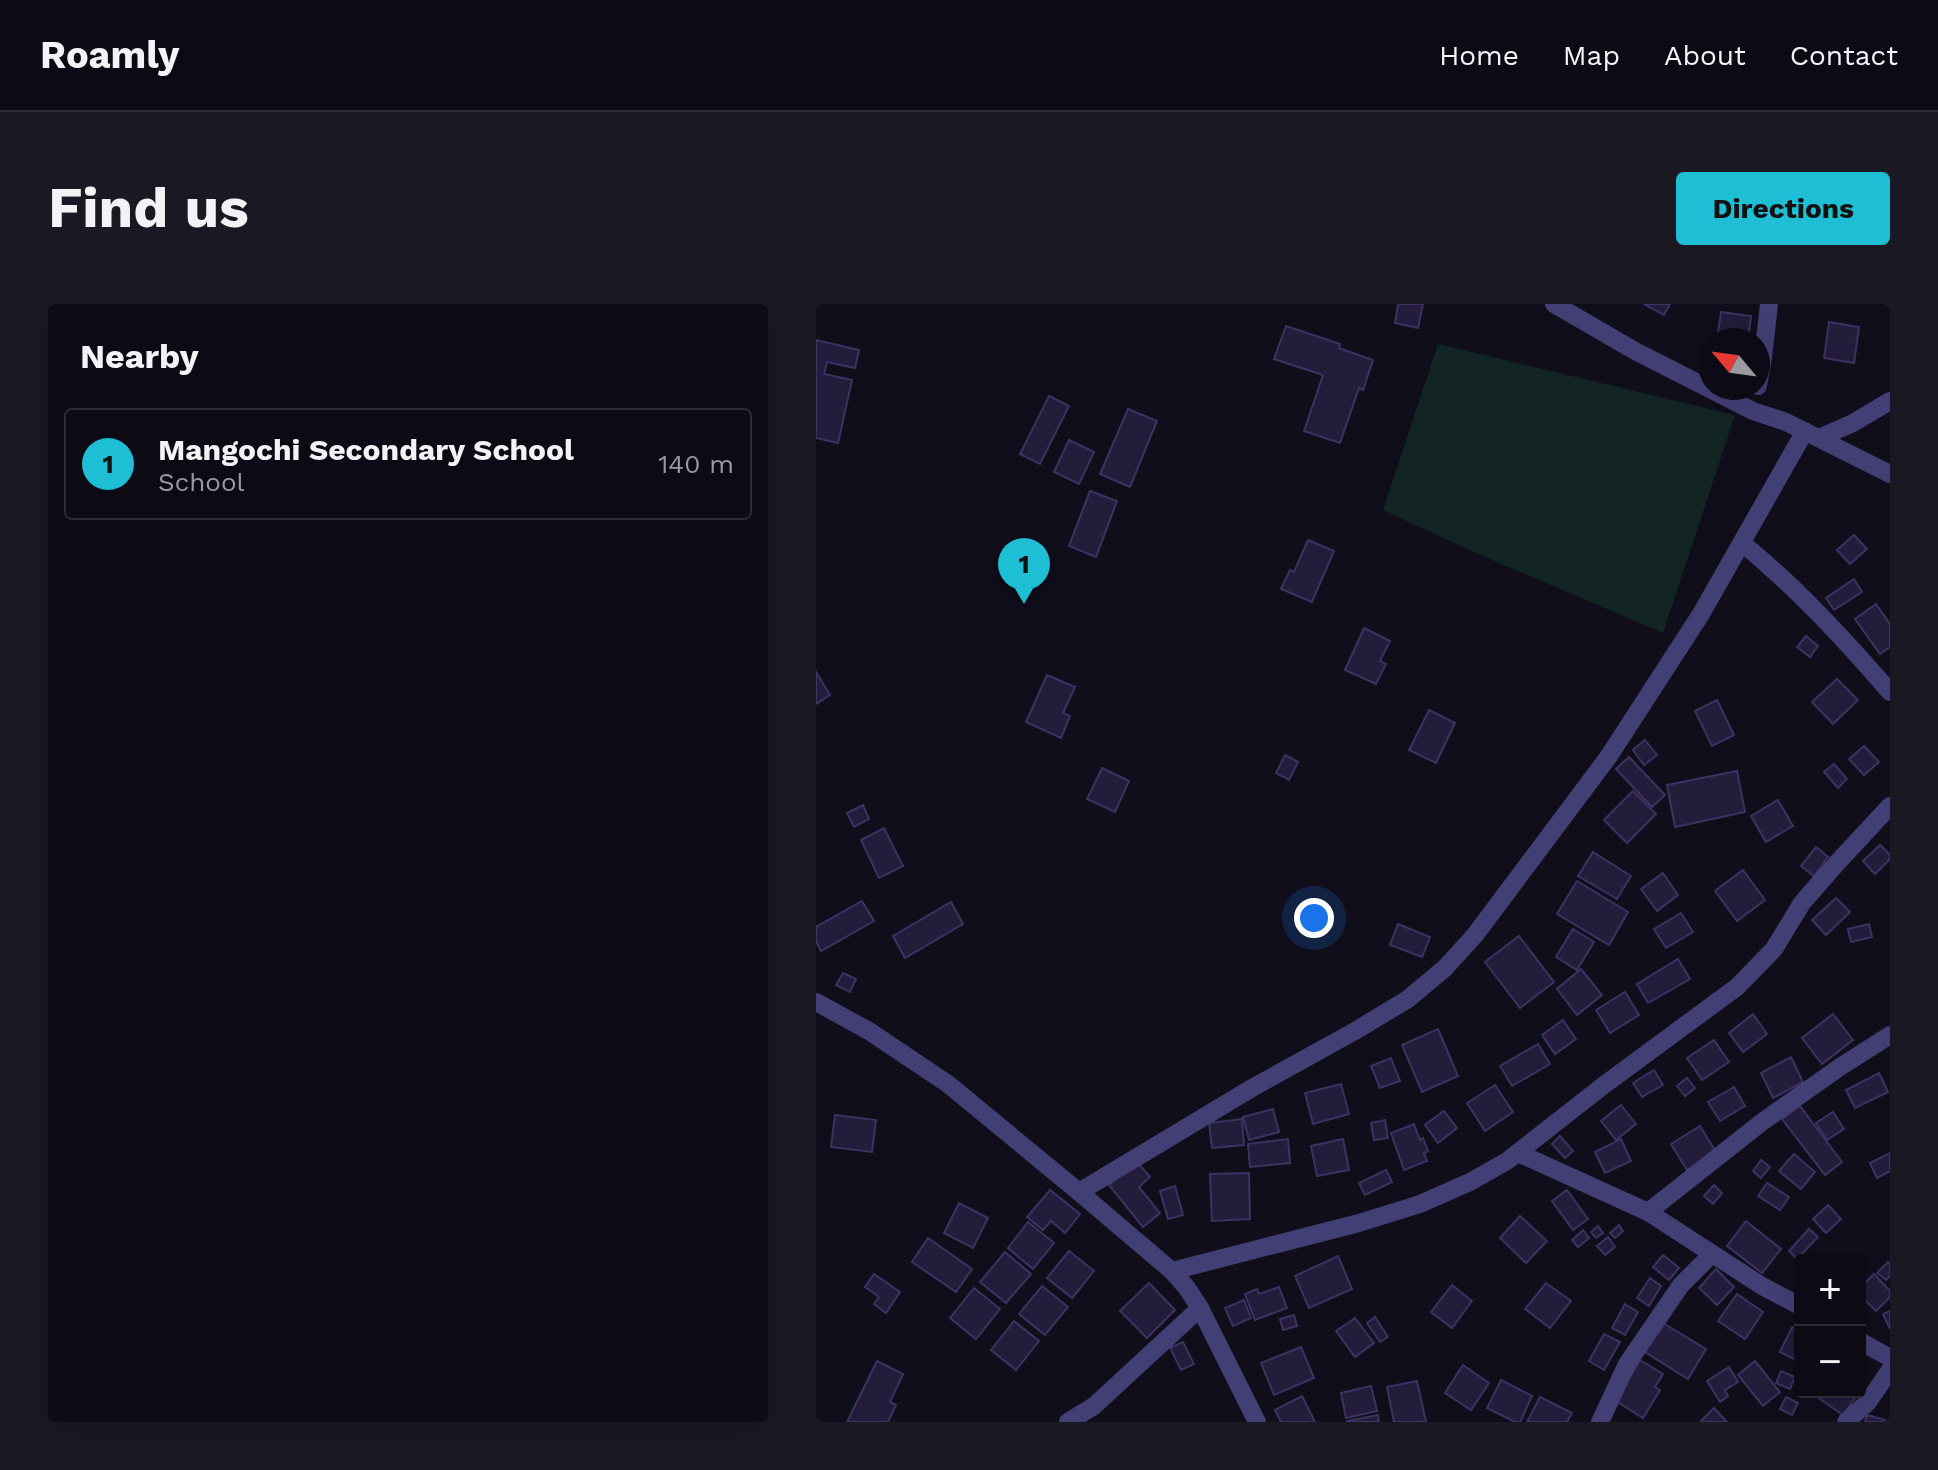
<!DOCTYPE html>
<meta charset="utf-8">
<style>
:root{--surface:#0c0a14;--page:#1a1822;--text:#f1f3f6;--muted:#9a9aa0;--line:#2c2b34;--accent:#1ebed5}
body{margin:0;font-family:"Work Sans",sans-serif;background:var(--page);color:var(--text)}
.controls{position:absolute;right:24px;bottom:24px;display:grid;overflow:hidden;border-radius:8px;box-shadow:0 8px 32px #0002}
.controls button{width:72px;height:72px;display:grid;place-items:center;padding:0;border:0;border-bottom:2px solid var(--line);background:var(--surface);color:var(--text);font:40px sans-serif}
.compass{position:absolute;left:882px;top:24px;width:72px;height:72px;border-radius:50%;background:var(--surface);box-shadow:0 8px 32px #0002;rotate:299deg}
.you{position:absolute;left:498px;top:614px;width:28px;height:28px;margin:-20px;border:6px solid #fff;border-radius:50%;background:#1a73e8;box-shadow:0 0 0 12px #1a73e833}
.badge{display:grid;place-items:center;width:52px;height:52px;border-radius:50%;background:var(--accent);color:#111;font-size:26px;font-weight:700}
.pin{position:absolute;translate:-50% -66px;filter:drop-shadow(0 2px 4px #0008)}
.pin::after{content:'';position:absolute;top:42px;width:28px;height:24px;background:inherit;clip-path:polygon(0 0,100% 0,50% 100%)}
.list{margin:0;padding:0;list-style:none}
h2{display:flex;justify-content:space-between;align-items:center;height:104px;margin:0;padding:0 32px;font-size:34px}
h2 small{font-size:26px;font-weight:400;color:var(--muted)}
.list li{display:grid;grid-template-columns:52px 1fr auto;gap:24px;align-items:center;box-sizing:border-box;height:112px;margin:0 16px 16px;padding:0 16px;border:2px solid var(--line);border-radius:8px}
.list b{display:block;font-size:30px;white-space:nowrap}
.list p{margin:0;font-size:26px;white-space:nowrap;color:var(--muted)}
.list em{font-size:26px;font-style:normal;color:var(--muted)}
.map{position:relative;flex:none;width:1074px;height:1118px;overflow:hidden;border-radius:8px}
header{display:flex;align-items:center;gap:48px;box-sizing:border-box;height:112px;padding:0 40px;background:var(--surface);border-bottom:2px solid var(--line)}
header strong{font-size:38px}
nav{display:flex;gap:44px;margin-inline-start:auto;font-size:28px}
.intro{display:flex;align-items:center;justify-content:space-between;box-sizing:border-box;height:192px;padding:0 48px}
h1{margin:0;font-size:56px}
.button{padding:20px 36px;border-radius:8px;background:var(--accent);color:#111;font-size:28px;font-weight:700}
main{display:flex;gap:48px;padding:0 48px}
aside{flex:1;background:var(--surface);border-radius:8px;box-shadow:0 8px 32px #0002}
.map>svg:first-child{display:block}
</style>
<header>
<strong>Roamly</strong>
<nav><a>Home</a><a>Map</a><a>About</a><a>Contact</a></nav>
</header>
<div class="intro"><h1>Find us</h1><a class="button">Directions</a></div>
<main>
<aside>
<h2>Nearby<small></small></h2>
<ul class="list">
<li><span class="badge">1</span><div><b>Mangochi Secondary School</b><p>School</p></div><em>140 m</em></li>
</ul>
</aside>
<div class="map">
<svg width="1074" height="1118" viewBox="0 0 1074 1118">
<rect width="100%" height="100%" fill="#100e1b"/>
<!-- green -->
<polygon fill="#122424" points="622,40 919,111 847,329 660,249 567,206"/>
<!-- building -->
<g fill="#231c3a" stroke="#3d3262" stroke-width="2">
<polygon points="582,0 607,0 602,24 579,19"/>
<polygon points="828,0 854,0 848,11"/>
<polygon points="905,8 935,12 932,36 901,36"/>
<polygon points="1013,18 1043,23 1038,59 1008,54"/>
<polygon points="470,22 524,40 523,44 557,56 547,86 543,84 524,139 488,127 507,71 458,55"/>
<polygon points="0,36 43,46 39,64 11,58 8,70 36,76 22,139 0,134"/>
<polygon points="233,92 253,102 224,160 204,150"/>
<polygon points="312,105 341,117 314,183 284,170"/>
<polygon points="253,136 278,148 263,180 238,168"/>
<polygon points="274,187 301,197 280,253 253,242"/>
<polygon points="1038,231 1051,245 1034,260 1021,246"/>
<polygon points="492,236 518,247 496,298 465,285 474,266 478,268"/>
<polygon points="1038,275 1046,288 1018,306 1010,294"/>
<polygon points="1060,300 1074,320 1074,343 1064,350 1039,315"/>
<polygon points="548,324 574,337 564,357 570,360 560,380 529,366"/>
<polygon points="990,332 1002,342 994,353 981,343"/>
<polygon points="0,368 14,391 0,400"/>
<polygon points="231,371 259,383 247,409 254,412 245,434 210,418"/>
<polygon points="1021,375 1042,396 1017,420 996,398"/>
<polygon points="901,396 918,431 896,442 879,407"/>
<polygon points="613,406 639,419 620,459 593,446"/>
<polygon points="829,436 841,451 828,461 817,446"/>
<polygon points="1048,442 1063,458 1048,471 1033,455"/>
<polygon points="469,451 482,458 473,476 460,469"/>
<polygon points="813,453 849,491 836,503 800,465"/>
<polygon points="1018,460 1031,475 1022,484 1008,468"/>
<polygon points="286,464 313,477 299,508 271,495"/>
<polygon points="921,467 929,508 859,523 851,481"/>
<polygon points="817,487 840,510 811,539 788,516"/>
<polygon points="962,496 977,522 950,538 935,512"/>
<polygon points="47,501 53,515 38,523 31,509"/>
<polygon points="68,524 87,562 63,574 45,536"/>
<polygon points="1064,541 1074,551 1074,555 1059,570 1047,557"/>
<polygon points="1000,543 1012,553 998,572 985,562"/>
<polygon points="777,548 815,572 801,595 762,572"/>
<polygon points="927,566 949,596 921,617 899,587"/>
<polygon points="847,569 862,591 841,607 825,585"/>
<polygon points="761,577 812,608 793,641 741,610"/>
<polygon points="1020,594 1034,608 1010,631 996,616"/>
<polygon points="46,597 58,617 5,647 0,637 0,623"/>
<polygon points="135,598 147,620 89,654 77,632"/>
<polygon points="865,609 877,628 850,644 838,625"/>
<polygon points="582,620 614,633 606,653 574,641"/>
<polygon points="1053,620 1056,633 1035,638 1032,625"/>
<polygon points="757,625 778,638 761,666 740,653"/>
<polygon points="703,632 738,678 704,704 669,658"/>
<polygon points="862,655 874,675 832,699 821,680"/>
<polygon points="765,665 786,691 761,711 741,685"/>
<polygon points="27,669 40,675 34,688 20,681"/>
<polygon points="809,688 823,711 794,729 780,706"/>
<polygon points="937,710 951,730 927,748 913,729"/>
<polygon points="1017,710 1037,736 1006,760 986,734"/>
<polygon points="747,716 760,735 739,750 726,731"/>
<polygon points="622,725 642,772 606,788 586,741"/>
<polygon points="898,736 913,758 886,776 871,754"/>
<polygon points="722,740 734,760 696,782 684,762"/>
<polygon points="975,753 987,778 957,794 945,769"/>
<polygon points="575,754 584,777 564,784 555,762"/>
<polygon points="838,766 847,781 826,793 817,779"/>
<polygon points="1063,769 1072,788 1039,804 1030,786"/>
<polygon points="871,774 879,784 869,792 861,782"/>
<polygon points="525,780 533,810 497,820 489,789"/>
<polygon points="679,781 697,808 669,827 651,799"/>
<polygon points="918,783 929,802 904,817 892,798"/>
<polygon points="805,801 820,820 800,836 785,817"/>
<polygon points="984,802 1026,858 1009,871 966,815"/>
<polygon points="457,805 463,828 433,836 427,813"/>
<polygon points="628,807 641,824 622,839 609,821"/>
<polygon points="1017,808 1028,825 1011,836 1000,819"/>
<polygon points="19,811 60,816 56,848 15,843"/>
<polygon points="426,815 428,841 396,844 393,819"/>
<polygon points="569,816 572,834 558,836 555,819"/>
<polygon points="598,820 604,836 607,834 612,847 608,849 611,857 588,866 575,829"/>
<polygon points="884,822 900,848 871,866 855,840"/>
<polygon points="744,832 757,847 749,854 736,840"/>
<polygon points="472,835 474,859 434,863 432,840"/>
<polygon points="527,835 533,866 501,872 495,842"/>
<polygon points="805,835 815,857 789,869 779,848"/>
<polygon points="1074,849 1074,867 1061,874 1054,859"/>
<polygon points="978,850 999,868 985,885 963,867"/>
<polygon points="945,856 954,863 945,874 937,867"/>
<polygon points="321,858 334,873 323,883 344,909 327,923 293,881"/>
<polygon points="570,866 576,878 549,891 543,879"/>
<polygon points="433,869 434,915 396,917 394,870"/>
<polygon points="951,879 973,893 964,906 942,892"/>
<polygon points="898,881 906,889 897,900 888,892"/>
<polygon points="359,882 367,911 352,915 344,887"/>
<polygon points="234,886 264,910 249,929 235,917 227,926 211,913"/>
<polygon points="751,886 772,915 757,926 736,897"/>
<polygon points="143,899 172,914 157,944 128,929"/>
<polygon points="1012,901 1025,915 1010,929 997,915"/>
<polygon points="704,912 731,937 710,959 684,934"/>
<polygon points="930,917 965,945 946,969 911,942"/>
<polygon points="212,918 238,939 217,965 192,944"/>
<polygon points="803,921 807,927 799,934 794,929"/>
<polygon points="782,922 787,929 780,934 775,928"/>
<polygon points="993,925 1002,933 981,955 973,947"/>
<polygon points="767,926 773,934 762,943 756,936"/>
<polygon points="792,933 799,943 789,951 781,942"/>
<polygon points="112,934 156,965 140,988 96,958"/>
<polygon points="253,947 278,967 256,994 231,974"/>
<polygon points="189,948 215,970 190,999 164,978"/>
<polygon points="847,951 863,964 853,976 837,963"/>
<polygon points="522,952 536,985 493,1004 479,972"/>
<polygon points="1072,958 1074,960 1074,972 1070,976 1061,969"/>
<polygon points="900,965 918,983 901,1001 883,984"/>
<polygon points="58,970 84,988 70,1009 58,1000 63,993 49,983"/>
<polygon points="1058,970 1074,987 1074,993 1060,1007 1044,991 1044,984"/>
<polygon points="834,974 845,982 833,1002 821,994"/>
<polygon points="333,979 359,1006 331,1034 304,1007"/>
<polygon points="730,979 755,997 734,1024 709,1005"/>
<polygon points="636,981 656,997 636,1024 615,1008"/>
<polygon points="226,982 252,1003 229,1031 203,1010"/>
<polygon points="463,983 471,1004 439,1016 429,990 441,985 443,990"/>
<polygon points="158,984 184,1005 160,1035 134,1014"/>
<polygon points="921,990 947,1008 929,1035 902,1017"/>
<polygon points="428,996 435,1014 417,1022 409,1004"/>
<polygon points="809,1000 822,1008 809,1031 796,1024"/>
<polygon points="1074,1007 1074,1025 1067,1010"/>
<polygon points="478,1011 481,1022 467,1026 464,1015"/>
<polygon points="559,1013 572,1033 564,1038 551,1019"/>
<polygon points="539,1014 558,1039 539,1053 520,1027"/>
<polygon points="198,1017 223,1037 200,1066 175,1046"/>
<polygon points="847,1019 890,1045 872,1075 829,1048"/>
<polygon points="976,1023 984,1027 984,1058 964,1048"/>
<polygon points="788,1030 804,1038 788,1066 773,1057"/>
<polygon points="367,1038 378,1060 365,1066 354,1044"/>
<polygon points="485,1043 498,1074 458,1091 445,1059"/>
<polygon points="824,1056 847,1070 839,1083 844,1086 827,1114 800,1097"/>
<polygon points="61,1057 87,1070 74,1098 80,1101 72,1118 31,1118"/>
<polygon points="939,1057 964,1088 947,1102 922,1071"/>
<polygon points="647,1061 673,1079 655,1106 629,1089"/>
<polygon points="913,1063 922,1078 909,1086 912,1092 904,1098 891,1077"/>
<polygon points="965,1067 979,1073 974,1085 960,1079"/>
<polygon points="685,1076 716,1092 704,1118 699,1118 671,1104"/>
<polygon points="601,1077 610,1118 578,1118 571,1083"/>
<polygon points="555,1082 561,1107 530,1114 525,1089"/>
<polygon points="1005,1088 1031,1088 1039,1094 1027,1111 1001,1093"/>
<polygon points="486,1092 499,1118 465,1118 459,1106"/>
<polygon points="724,1093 756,1109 751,1118 711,1118"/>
<polygon points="970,1093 982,1099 976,1111 964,1105"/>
<polygon points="898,1104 911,1118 886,1118 885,1117"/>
<polygon points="562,1111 563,1118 531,1118 531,1117"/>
<polygon points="1051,1111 1069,1116 1069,1118 1049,1118"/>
</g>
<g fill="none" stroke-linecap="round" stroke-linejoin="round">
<!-- minor -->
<g stroke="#423f74" stroke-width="18">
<polyline points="738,0 819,47 937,107 970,118 1074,170"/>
<polyline points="942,82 947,54 953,0"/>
<polyline points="1003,134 1037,119 1074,97"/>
<path d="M 926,239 C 981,284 1028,335 1074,388"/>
<polyline points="0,698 53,727 132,780 263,888 356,967 371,984 384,1004 441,1118"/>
<polyline points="702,849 832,908 946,982 984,1002"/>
<polyline points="263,888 436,784 539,727 592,695 629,664 659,631 793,452 885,310 989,127"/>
<polyline points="832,908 946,818 1024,763 1074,731"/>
<polyline points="356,967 543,919 604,900 654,878 691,857 788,781 921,683 958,645 986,599 1021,559 1074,502"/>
<polyline points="1044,1037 1074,1054"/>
<polyline points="252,1118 278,1102 384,1004"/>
<polyline points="784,1118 811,1060 865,981 896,950"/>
<polyline points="1030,1118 1052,1098 1074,1066"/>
</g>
</g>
</svg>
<div class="controls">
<button>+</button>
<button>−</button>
</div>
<svg class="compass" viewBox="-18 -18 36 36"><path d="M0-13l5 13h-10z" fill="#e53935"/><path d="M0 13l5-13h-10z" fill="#9a9aa0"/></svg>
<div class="you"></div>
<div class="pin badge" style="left:208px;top:300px">1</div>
</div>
</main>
